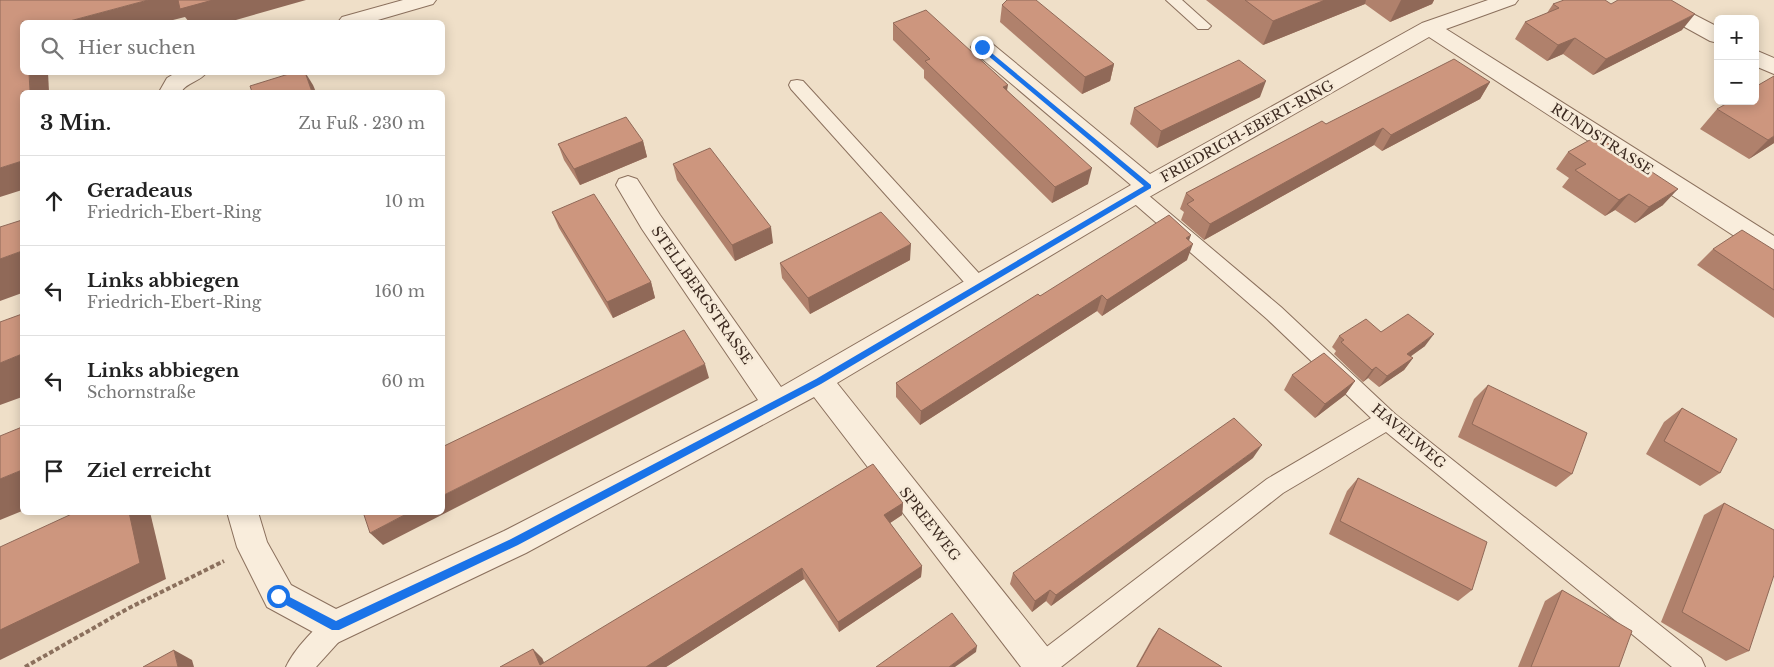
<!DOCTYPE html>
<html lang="de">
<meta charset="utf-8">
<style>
:root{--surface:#fff;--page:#f2f2f2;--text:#222;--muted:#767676;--line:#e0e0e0}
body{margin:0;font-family:"Libre Baskerville",serif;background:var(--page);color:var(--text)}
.controls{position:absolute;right:15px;top:15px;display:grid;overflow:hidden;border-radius:8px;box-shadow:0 2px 12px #0003}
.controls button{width:45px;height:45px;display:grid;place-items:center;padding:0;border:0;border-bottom:1px solid var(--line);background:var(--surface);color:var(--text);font:25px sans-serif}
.stop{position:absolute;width:15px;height:15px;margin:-11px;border:4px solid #1a73e8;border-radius:50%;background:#fff}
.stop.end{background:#1a73e8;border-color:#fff;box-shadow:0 1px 5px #0008}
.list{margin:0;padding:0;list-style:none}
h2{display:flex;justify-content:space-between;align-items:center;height:65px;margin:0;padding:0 20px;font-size:21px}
h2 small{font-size:16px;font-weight:400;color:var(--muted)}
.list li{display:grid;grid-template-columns:32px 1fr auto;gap:15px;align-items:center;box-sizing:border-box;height:90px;padding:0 20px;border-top:1px solid var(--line)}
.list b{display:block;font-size:19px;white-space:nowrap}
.list p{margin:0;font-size:16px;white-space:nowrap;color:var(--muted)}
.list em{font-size:16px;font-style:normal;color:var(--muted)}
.icon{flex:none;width:28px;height:28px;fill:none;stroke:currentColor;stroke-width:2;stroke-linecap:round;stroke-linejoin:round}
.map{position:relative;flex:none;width:1774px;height:667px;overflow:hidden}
.search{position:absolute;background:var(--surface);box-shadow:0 2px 12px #0003;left:20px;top:20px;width:425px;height:55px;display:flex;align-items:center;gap:12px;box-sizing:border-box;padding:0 18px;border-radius:8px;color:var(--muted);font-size:19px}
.panel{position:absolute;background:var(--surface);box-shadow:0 2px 12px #0003;left:20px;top:90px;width:425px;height:425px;border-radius:8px}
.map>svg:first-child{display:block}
</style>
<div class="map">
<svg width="1774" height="667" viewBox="0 0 1774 667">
<rect width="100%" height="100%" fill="#efdfc8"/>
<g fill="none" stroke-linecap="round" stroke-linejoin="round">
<defs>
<g id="service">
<polygon points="1166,0 1182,0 1211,26 1208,29 1198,29"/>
<polygon points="797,80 803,81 986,281 989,286 986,291 979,294 972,291 791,89 789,85 791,81"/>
<polygon points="1135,188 1141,189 1281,307 1395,414 1701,658 1705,667 1672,667 1386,432 1283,493 1061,667 1028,667 1032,658 1267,479 1371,418 1267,319 1129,199 1126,194 1129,189"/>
<path d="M 335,615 L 344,618 L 347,627 L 344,636 L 316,667 L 286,667 C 293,651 319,621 335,615 Z"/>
</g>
<g id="minor">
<polygon points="403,0 436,0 433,4 371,22 338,22 342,17"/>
<polygon points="1488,0 1518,0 1515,4 1446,29 1774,236 1774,259 1765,256 1429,37 1144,200 837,383 1054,655 1059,667 1021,667 814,397 526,553 335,644 267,607 237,547 227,512 258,512 267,542 291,585 336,609 504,531 758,400 642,229 616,185 619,179 628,176 637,179 660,215 781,387 1131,185 974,52 971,47 974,42 982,40 990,42 1150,174 1422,23"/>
<polygon points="1640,0 1666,0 1718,27 1718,43 1710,41 1643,4"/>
<polygon points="1755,50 1774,58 1774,74 1755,66"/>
<path d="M 177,72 L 207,72 C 200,82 187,82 181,92 L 159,92 L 167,78 Z"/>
</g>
</defs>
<!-- service casing -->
<use href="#service" stroke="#8b705d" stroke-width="2"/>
<!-- minor casing -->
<use href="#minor" stroke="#8b705d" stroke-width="2"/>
<!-- path -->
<polyline stroke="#8b705d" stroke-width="4" stroke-dasharray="4.5 2.5" stroke-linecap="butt" points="25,667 127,609 224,561"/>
<!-- service -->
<use href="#service" fill="#f9eddc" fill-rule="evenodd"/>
<!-- minor -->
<use href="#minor" fill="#f9eddc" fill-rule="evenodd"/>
</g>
<!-- wall -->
<g fill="#b0816c">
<polygon points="1206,0 1434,0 1432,4 1390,22 1365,4 1263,45"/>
<polygon points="1553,4 1611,4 1682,30 1593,75 1563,54 1547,61 1515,39 1525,22 1547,13"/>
<polygon points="1002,5 1114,64 1110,81 1082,94 1000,22"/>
<polygon points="893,23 1007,90 1088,184 1052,203 924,78 924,70 893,40"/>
<polygon points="1490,82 1480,99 1382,151 1374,145 1204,240 1181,220 1184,212 1180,209 1186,193 1326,124"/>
<polygon points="1172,91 1260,97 1157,148 1130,124 1134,108"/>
<polygon points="1717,109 1774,143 1749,159 1700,129"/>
<polygon points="643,141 647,157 580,185 564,160 558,144"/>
<polygon points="1568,152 1663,205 1635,223 1615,210 1605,216 1562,187 1569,178 1556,169"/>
<polygon points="673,164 773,243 735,261 677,180"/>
<polygon points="552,212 651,282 655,298 613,318 559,228"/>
<polygon points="1189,241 1187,260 1102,316 1097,311 920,425 896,397 896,383 1040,296"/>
<polygon points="1713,249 1774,250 1774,318 1697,265"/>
<polygon points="910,260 810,314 782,278 780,263"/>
<polygon points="1381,332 1425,346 1410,357 1413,358 1404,370 1379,387 1368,378 1363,382 1334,354 1336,351 1332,347 1339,336"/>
<polygon points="1292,375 1355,381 1345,395 1315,418 1284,390"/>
<polygon points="1488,385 1572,474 1556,487 1458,437 1474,399"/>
<polygon points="1682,408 1720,473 1700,486 1646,454 1664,422"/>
<polygon points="1253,458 1051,606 1046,601 1032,612 1010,584 1013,573"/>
<polygon points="1358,478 1472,590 1458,601 1329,534 1347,491"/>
<polygon points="903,503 902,515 890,523 922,566 921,577 839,632 804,579 666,667 500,667 542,658 544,663"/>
<polygon points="1724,503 1749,651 1726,661 1661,622 1704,515"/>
<polygon points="1562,590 1619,667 1518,667 1545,601"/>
<polygon points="1159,628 1222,667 1136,667 1152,638"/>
</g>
<!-- shaded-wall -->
<g fill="#906958">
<polygon points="148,0 306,0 229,22 189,22 185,17 165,22 66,22"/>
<polygon points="1325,0 1366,0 1365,4 1263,45 1273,21"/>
<polygon points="1401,0 1434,0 1432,4 1390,22"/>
<polygon points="1695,14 1682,30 1593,75 1606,59"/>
<polygon points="1575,38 1563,54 1547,61 1558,45"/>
<polygon points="1114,64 1110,81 1082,94 1085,77"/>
<polygon points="29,72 48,72 49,92 30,92"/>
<polygon points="305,72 313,85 316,92 312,92"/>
<polygon points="1266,81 1260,97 1157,148 1161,131"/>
<polygon points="1490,82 1480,99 1382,151 1391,135"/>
<polygon points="1008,85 1005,101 1003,87"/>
<polygon points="1383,128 1374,145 1204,240 1210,224"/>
<polygon points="1774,136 1774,143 1749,159 1768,140"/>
<polygon points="643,141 647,157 580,185 574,169"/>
<polygon points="22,161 22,190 0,197 0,168"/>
<polygon points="1092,168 1088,184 1052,203 1055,187"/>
<polygon points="1678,189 1663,205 1635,223 1649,207"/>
<polygon points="1629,194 1615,210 1605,216 1619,200"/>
<polygon points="771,227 773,243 735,261 732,245"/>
<polygon points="1191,235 1186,249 1193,244 1187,260 1102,316 1107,300 1186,238"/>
<polygon points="911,244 910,260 810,314 808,298"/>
<polygon points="22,251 22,293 0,301 0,259"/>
<polygon points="651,282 655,298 613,318 607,302"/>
<polygon points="1102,295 1097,311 920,425 921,411"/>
<polygon points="1434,334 1425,346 1398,365 1407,354"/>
<polygon points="22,354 22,397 0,405 0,363"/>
<polygon points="1413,358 1404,370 1379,387 1387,376"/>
<polygon points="705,364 709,378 383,545 370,533 410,512 442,512 442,496"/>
<polygon points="1376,367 1368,378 1363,382 1372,370"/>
<polygon points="1355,381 1345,395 1315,418 1325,404"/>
<polygon points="1262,445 1253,458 1051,606 1056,595"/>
<polygon points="22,470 22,511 0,520 0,479"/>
<polygon points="903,503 902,515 884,527 884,515"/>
<polygon points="129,512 150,512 166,579 0,660 0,630"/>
<polygon points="922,566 921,577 839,632 838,622"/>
<polygon points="802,568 804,579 666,667 646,667"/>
<polygon points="1050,590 1046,601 1032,612 1035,601"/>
<polygon points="977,646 976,652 955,667 949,667"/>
<polygon points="533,649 542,658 546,667 540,665"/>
<polygon points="174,650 192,660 194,667 178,667"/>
</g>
<!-- building -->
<g fill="#cd967e" stroke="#906958">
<polygon points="0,0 148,0 66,22 22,22 22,72 29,72 30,92 22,92 22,161 0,168"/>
<polygon points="178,0 213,0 180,9"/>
<polygon points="1007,0 1036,0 1114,64 1085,77 1002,5"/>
<polygon points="1245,0 1325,0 1273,21"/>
<polygon points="1564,0 1605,0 1611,4 1618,0 1671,0 1695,14 1606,59 1575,38 1558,45 1525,22 1559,8 1553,4"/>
<polygon points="926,10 1008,85 1003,87 1092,168 1055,187 925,61 930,59 893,23"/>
<polygon points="1454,59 1490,82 1391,135 1383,128 1210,224 1187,204 1194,200 1186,193 1322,121 1326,124"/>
<polygon points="1239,60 1266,81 1161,131 1134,108"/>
<polygon points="295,72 305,72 312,92 252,92 250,86"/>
<polygon points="1774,76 1774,136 1768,140 1717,109 1731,101 1755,101 1755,87"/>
<polygon points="626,117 643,141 574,169 558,144"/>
<polygon points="1597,136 1678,189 1649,207 1629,194 1619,200 1575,170 1586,164 1568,152"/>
<polygon points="710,148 771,227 732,245 673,164"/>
<polygon points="594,194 651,282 607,302 552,212"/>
<polygon points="881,212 911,244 808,298 780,263"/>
<polygon points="1169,215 1191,235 1186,238 1193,244 1107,300 1102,295 921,411 896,383 1038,294 1040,296"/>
<polygon points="22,220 22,251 0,259 0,227"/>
<polygon points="1742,230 1774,250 1774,290 1713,249"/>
<polygon points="22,314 22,354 0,363 0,322"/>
<polygon points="1408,314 1434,334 1407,354 1413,358 1387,376 1376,367 1372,370 1341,342 1344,340 1339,336 1366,319 1381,332"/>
<polygon points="684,330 705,364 442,496 442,447"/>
<polygon points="1324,353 1355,381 1325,404 1292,375"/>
<polygon points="1488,385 1587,433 1572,474 1472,424"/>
<polygon points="1682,408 1737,439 1720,473 1664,441"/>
<polygon points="1234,418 1262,445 1056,595 1050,590 1035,601 1013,573"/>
<polygon points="22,427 22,470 0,479 0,436"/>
<polygon points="873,464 903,503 884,515 922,566 838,622 802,568 646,667 500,667 533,649 540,665"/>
<polygon points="1358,478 1487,542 1472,590 1340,521"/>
<polygon points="1724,503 1774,530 1774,575 1749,651 1682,612"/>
<polygon points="76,512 129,512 140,563 0,630 0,547"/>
<polygon points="363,512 410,512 370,533"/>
<polygon points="1562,590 1632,631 1619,667 1531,667"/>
<polygon points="952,613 977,646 949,667 876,667"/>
<polygon points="1159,628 1222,667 1137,667"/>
<polygon points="174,650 178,667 143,667"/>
</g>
<!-- route -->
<polygon fill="#1a73e8" points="982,45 1151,185 1151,188 821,384 518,545 339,630 332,630 275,599 274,596 278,591 336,621 511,539 816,379 1144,186 980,49 979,47"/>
<g text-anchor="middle" stroke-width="5" stroke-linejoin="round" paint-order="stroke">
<!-- street labels -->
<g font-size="14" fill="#3c2a20" stroke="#f6ead8">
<text transform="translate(1247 131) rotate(-29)" y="5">FRIEDRICH-EBERT-RING</text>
<text transform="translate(1602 139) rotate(33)" y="5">RUNDSTRASSE</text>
<text transform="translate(702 295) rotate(55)" y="5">STELLBERGSTRASSE</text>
<text transform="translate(1409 436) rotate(40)" y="5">HAVELWEG</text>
<text transform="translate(930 524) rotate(52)" y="5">SPREEWEG</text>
</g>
</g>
</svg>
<div class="controls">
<button>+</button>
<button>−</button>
</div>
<div class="stop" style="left:278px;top:596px"></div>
<div class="stop end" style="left:982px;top:47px"></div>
<div class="search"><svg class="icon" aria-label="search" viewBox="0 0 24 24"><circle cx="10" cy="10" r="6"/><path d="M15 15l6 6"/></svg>Hier suchen</div>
<section class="panel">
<h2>3 Min.<small>Zu Fuß · 230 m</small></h2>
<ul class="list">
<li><svg class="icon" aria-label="ahead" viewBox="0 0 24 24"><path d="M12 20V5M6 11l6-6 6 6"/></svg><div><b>Geradeaus</b><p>Friedrich-Ebert-Ring</p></div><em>10 m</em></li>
<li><svg class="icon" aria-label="left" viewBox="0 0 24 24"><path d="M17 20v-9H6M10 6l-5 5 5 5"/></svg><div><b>Links abbiegen</b><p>Friedrich-Ebert-Ring</p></div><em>160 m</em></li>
<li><svg class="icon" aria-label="left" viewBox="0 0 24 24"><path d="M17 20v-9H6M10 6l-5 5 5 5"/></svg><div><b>Links abbiegen</b><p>Schornstraße</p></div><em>60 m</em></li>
<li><svg class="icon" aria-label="arrive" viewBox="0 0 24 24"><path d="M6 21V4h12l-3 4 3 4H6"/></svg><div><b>Ziel erreicht</b></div></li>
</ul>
</section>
</div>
